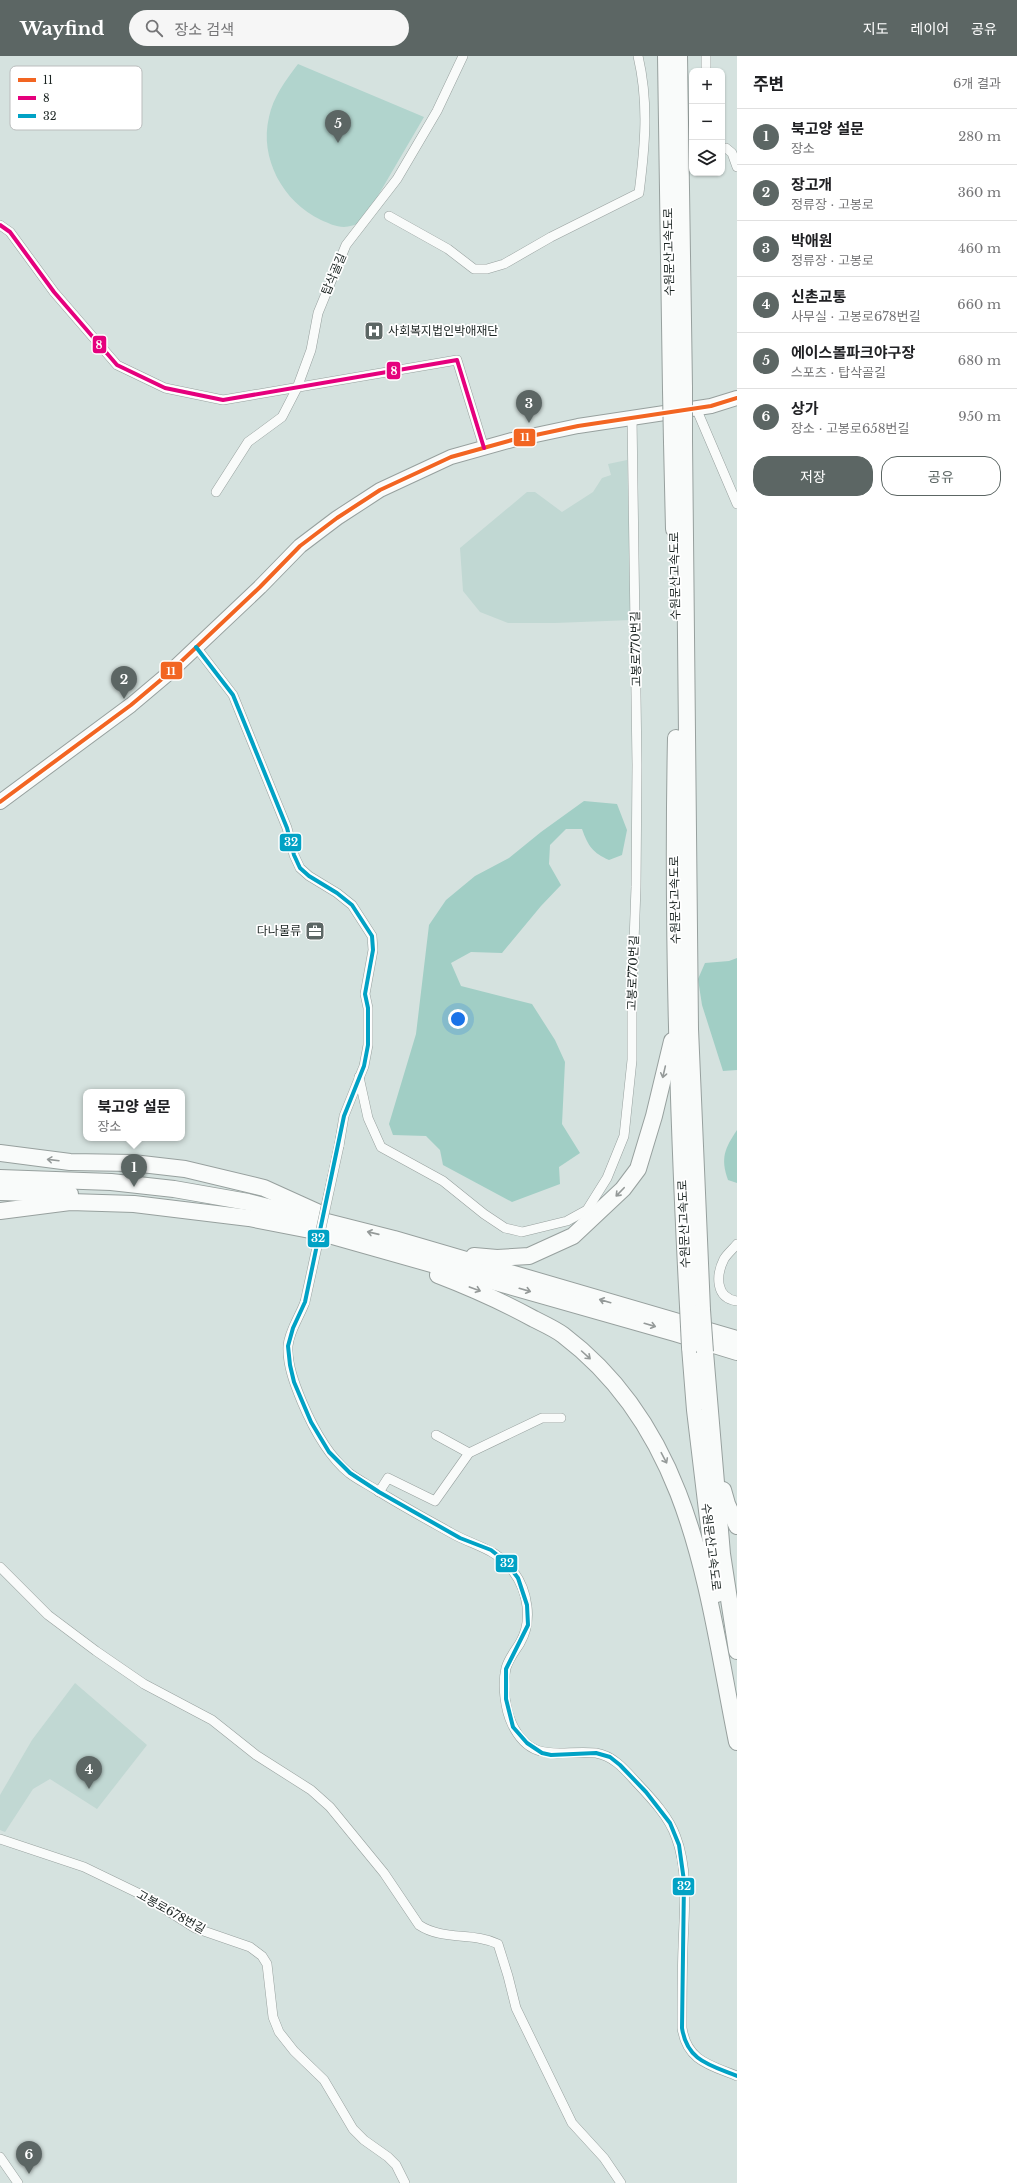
<!DOCTYPE html>
<html lang="ko">
<meta charset="utf-8">
<style>
:root{--surface:#fff;--page:#f6f6f6;--text:#202124;--muted:#757577;--line:#e0e0e0;--accent:#5c6664}
body{margin:0;font-family:"Libre Baskerville","Noto Sans KR",serif;background:var(--page);color:var(--text)}
.controls{position:absolute;right:12px;top:12px;display:grid;overflow:hidden;border-radius:8px;box-shadow:0 1px 3px #0004}
.controls button{width:36px;height:36px;display:grid;place-items:center;padding:0;border:0;border-bottom:1px solid var(--line);background:var(--surface);color:var(--text);font:20px sans-serif}
.you{position:absolute;left:458px;top:963px;width:14px;height:14px;margin:-10px;border:3px solid #fff;border-radius:50%;background:#1a73e8;box-shadow:0 0 0 6px #1a73e833}
.badge{display:grid;place-items:center;width:26px;height:26px;border-radius:50%;background:var(--accent);color:#fff;font-size:13px;font-weight:700}
.pin{position:absolute;translate:-50% -33px;filter:drop-shadow(0 1px 2px #0008)}
.pin::after{content:'';position:absolute;top:21px;width:14px;height:12px;background:inherit;clip-path:polygon(0 0,100% 0,50% 100%)}
.popup{position:absolute;left:83px;top:1033px;width:102px;height:52px;box-sizing:border-box;display:grid;place-content:center;border-radius:8px;background:var(--surface);filter:drop-shadow(0 1px 3px #0005);font-size:13px;white-space:nowrap;color:var(--muted)}
.popup b{font-size:15px;color:var(--text)}
.popup::after{content:'';position:absolute;left:50%;top:100%;margin-left:-8px;border:8px solid transparent;border-top-color:var(--surface)}
.list{margin:0;padding:0;list-style:none}
h2{display:flex;justify-content:space-between;align-items:center;height:52px;margin:0;padding:0 16px;font-size:17px}
h2 small{font-size:13px;font-weight:400;color:var(--muted)}
.list li{display:grid;grid-template-columns:26px 1fr auto;gap:12px;align-items:center;box-sizing:border-box;height:56px;padding:0 16px;border-top:1px solid var(--line)}
.list b{display:block;font-size:15px;white-space:nowrap}
.list p{margin:0;font-size:13px;white-space:nowrap;color:var(--muted)}
.list em{font-size:13px;font-style:normal;color:var(--muted)}
.actions{display:flex;gap:8px;padding:12px 16px}
.actions a{flex:1;padding:9px 0;border:1px solid var(--accent);border-radius:16px;text-align:center;font-size:14px;color:var(--accent)}
.actions .main{background:var(--accent);color:#fff}
.icon{flex:none;width:22px;height:22px;fill:none;stroke:currentColor;stroke-width:2;stroke-linecap:round;stroke-linejoin:round}
.map{position:relative;flex:none;width:737px;height:2127px;overflow:hidden}
header{display:flex;align-items:center;gap:24px;box-sizing:border-box;height:56px;padding:0 20px;background:var(--accent);color:#fff}
header strong{font-size:19px}
nav{display:flex;gap:22px;margin-inline-start:auto;font-size:14px}
.search{width:280px;height:36px;background:var(--page);display:flex;align-items:center;gap:10px;box-sizing:border-box;padding:0 14px;border-radius:22px;color:var(--muted);font-size:15px}
main{display:flex}
aside{flex:1;background:var(--surface)}
.map>svg:first-child{display:block}
</style>
<header>
<strong>Wayfind</strong>
<div class="search"><svg class="icon" aria-label="search" viewBox="0 0 24 24"><circle cx="10" cy="10" r="6"/><path d="M15 15l6 6"/></svg>장소 검색</div>
<nav><a>지도</a><a>레이어</a><a>공유</a></nav>
</header>
<main>
<div class="map">
<svg width="737" height="2127" viewBox="0 0 737 2127">
<rect width="100%" height="100%" fill="#d5e2df"/>
<!-- built -->
<g fill="#c1d8d3">
<polygon points="627,404 632,564 555,567 508,567 480,556 463,535 460,492 527,436 535,436 562,456 593,436 602,422 611,419 608,408"/>
<polygon points="75,1627 147,1689 97,1753 50,1723 33,1733 5,1776 0,1774 0,1739 32,1684"/>
</g>
<!-- green -->
<path fill="#b1d4cd" d="M 298,8 L 424,61 L 362,167 C 356,168 349,171 344,171 C 336,171 328,167 321,164 C 283,146 259,102 269,61 C 273,41 286,24 298,8 Z"/>
<!-- forest -->
<g fill="#a1cec5">
<path d="M 584,745 L 617,748 L 627,774 L 622,799 L 609,804 C 593,797 588,790 582,773 L 566,773 L 550,789 L 549,808 L 561,829 L 541,850 L 502,897 L 471,896 L 451,907 L 461,930 L 532,948 L 555,984 L 565,1006 L 562,1068 L 580,1097 L 559,1111 L 560,1128 L 512,1146 L 443,1109 L 440,1094 L 426,1080 L 393,1079 L 389,1068 L 416,978 L 429,869 L 446,844 L 475,820 L 509,802 L 541,776 Z"/>
<polygon points="737,902 737,1014 723,1015 702,949 698,923 705,907 729,905"/>
<path d="M 737,1074 L 737,1127 L 728,1124 C 720,1102 725,1092 737,1074 Z"/>
</g>
<g fill="none" stroke-linecap="round" stroke-linejoin="round">
<defs>
<g id="minor">
<polyline points="706,15 706,0"/>
<polyline points="722,93 726,92 732,97 737,111"/>
<path d="M 389,160 L 448,193 L 474,213 L 487,213 L 504,208 L 551,181 L 639,137 C 645,90 649,47 638,0"/>
<polyline points="0,169 10,176 54,236 117,309 165,332 223,344 457,304 484,392"/>
<polyline points="696,352 737,448"/>
<polyline points="216,436 248,386 282,361 297,332 311,294 318,257 346,189 397,123 437,55 463,0"/>
<polyline points="196,591 233,639 287,772 294,799 300,812 309,820 337,837 352,849 372,880 373,894 365,938 368,952 368,989 364,1010 344,1060 339,1090"/>
<polyline points="359,1021 368,1062 381,1091 443,1125 484,1158 505,1172 522,1176 567,1165 587,1154 607,1122 624,1080 632,1004 632,940 636,831 637,709 632,361"/>
<path d="M 737,1188 C 733,1193 727,1198 724,1203 C 716,1219 715,1242 737,1245"/>
<path d="M 305,1246 C 300,1260 289,1275 288,1290 C 287,1309 295,1329 302,1346 C 313,1372 327,1399 349,1417 C 358,1424 369,1429 378,1435 C 402,1450 428,1464 453,1478 C 475,1490 497,1493 513,1515 C 528,1535 533,1565 520,1587 C 515,1595 509,1602 506,1612 C 502,1629 505,1653 512,1668 C 532,1710 562,1693 596,1697 C 614,1700 625,1714 637,1727 C 652,1743 669,1761 676,1781 C 689,1815 684,1856 683,1891 C 682,1918 682,1945 682,1972 C 687,2005 710,2009 737,2020"/>
<polyline points="436,1379 469,1397"/>
<polyline points="379,1436 388,1422 435,1445 469,1397 542,1362 561,1362"/>
<path d="M 0,1511 L 48,1559 L 96,1595 L 144,1628 L 212,1664 L 256,1699 L 311,1734 L 330,1751 L 384,1817 L 419,1869 C 443,1885 473,1876 498,1888 L 508,1920 L 516,1952 L 572,2067 L 604,2102 L 621,2127"/>
<polyline points="0,1783 84,1811 144,1840 195,1872 250,1891 262,1900 267,1908 273,1961 279,1976 294,1995 324,2024 353,2073 364,2084 388,2101 396,2109 405,2127"/>
<polyline points="0,2101 18,2127"/>
</g>
<polyline id="primary" points="0,746 131,649 169,617 260,531 300,490 337,462 380,434 451,401 512,384 578,370 711,350 737,342"/>
<g id="motorway">
<polyline points="666,0 671,334"/>
<polyline points="679,0 684,332"/>
<polyline points="684,384 690,973 702,1254"/>
<polyline points="672,386 674,473"/>
<path d="M 676,682 C 672,871 678,1061 688,1250"/>
<polyline points="0,1097 70,1106 133,1107 185,1113 264,1132 317,1156"/>
<polyline points="0,1122 111,1126 174,1133 248,1146 394,1183 737,1283"/>
<polyline points="0,1136 70,1138"/>
<polyline points="0,1155 70,1146 134,1148 249,1162 315,1175 675,1277 737,1296"/>
<polyline points="474,1200 497,1202 529,1200 573,1180 623,1133 638,1113 654,1060 672,985"/>
<path d="M 438,1219 C 472,1232 503,1246 534,1263 C 544,1268 555,1273 563,1279 C 694,1378 707,1538 737,1686"/>
<polyline points="690,1291 695,1354 717,1538"/>
<polyline points="705,1296 722,1498 737,1595"/>
<polyline points="723,1434 727,1448 737,1470"/>
</g>
</defs>
<!-- minor casing -->
<use href="#minor" stroke="#97a09e" stroke-width="10"/>
<!-- primary casing -->
<use href="#primary" stroke="#97a09e" stroke-width="16"/>
<!-- motorway casing -->
<use href="#motorway" stroke="#97a09e" stroke-width="18"/>
<!-- minor -->
<use href="#minor" stroke="#f9fbfa" stroke-width="9"/>
<!-- primary -->
<use href="#primary" stroke="#f9fbfa" stroke-width="14"/>
<!-- motorway -->
<use href="#motorway" stroke="#f9fbfa" stroke-width="16"/>
<defs>
<polyline id="minor-bridge" points="305,1246 339,1090"/>
<g id="motorway-bridge">
<polyline points="684,332 684,384"/>
<polyline points="671,334 672,386"/>
<polyline points="688,1250 690,1291"/>
<polyline points="702,1254 705,1296"/>
</g>
</defs>
<!-- minor-bridge casing -->
<use href="#minor-bridge" stroke="#97a09e" stroke-width="10" stroke-linecap="butt"/>
<!-- motorway-bridge casing -->
<use href="#motorway-bridge" stroke="#97a09e" stroke-width="18" stroke-linecap="butt"/>
<!-- minor-bridge -->
<use href="#minor-bridge" stroke="#f9fbfa" stroke-width="9"/>
<!-- motorway-bridge -->
<use href="#motorway-bridge" stroke="#f9fbfa" stroke-width="16"/>
<defs>
<polyline id="bus-1" points="0,746 131,649 169,617 260,531 300,490 337,462 380,434 451,401 512,384 578,370 711,350 737,342"/>
<polyline id="bus-2" points="0,169 10,176 54,236 117,309 165,332 223,344 457,304 484,392"/>
<path id="bus-3" d="M 196,591 L 233,639 L 287,772 L 294,799 L 300,812 L 309,820 L 337,837 L 352,849 L 372,880 L 373,894 L 365,938 L 368,952 L 368,989 L 364,1010 L 344,1060 L 305,1246 L 293,1272 L 288,1290 L 290,1309 L 294,1326 L 311,1366 L 329,1396 L 350,1417 L 379,1436 L 460,1482 L 491,1494 L 505,1505 L 518,1522 L 527,1549 L 528,1569 L 506,1613 L 506,1643 L 513,1671 L 527,1687 L 542,1697 L 551,1699 L 596,1697 L 610,1701 L 620,1709 L 646,1736 L 670,1767 L 679,1789 L 684,1825 L 682,1972 C 687,2005 710,2009 737,2020"/>
</defs>
<!-- bus-1 casing -->
<use href="#bus-1" stroke="#fff" stroke-width="7"/>
<!-- bus-2 casing -->
<use href="#bus-2" stroke="#fff" stroke-width="7"/>
<!-- bus-3 casing -->
<use href="#bus-3" stroke="#fff" stroke-width="7"/>
<!-- bus-1 -->
<use href="#bus-1" stroke="#f26522" stroke-width="4"/>
<!-- bus-2 -->
<use href="#bus-2" stroke="#e5007d" stroke-width="4"/>
<!-- bus-3 -->
<use href="#bus-3" stroke="#01a2c5" stroke-width="4"/>
</g>
<!-- one-way arrows -->
<defs><path id="oneway-shaft" d="M-6 0H5M1.5-3L5.5 0L1.5 3" fill="none" stroke-width="1.6" stroke-linecap="round" stroke-linejoin="round"/></defs>
<g stroke="#959a99">
<use href="#oneway-shaft" transform="translate(664 1016) rotate(103)"/>
<use href="#oneway-shaft" transform="translate(53 1104) rotate(-173)"/>
<use href="#oneway-shaft" transform="translate(620 1136) rotate(134)"/>
<use href="#oneway-shaft" transform="translate(373 1177) rotate(-167)"/>
<use href="#oneway-shaft" transform="translate(475 1233) rotate(20)"/>
<use href="#oneway-shaft" transform="translate(525 1234) rotate(16)"/>
<use href="#oneway-shaft" transform="translate(605 1245) rotate(-164)"/>
<use href="#oneway-shaft" transform="translate(650 1269) rotate(16)"/>
<use href="#oneway-shaft" transform="translate(586 1299) rotate(42)"/>
<use href="#oneway-shaft" transform="translate(664 1402) rotate(62)"/>
</g>
<!-- icons -->
<defs>
<symbol id="hospital-square" viewBox="-11 -11 22 22"><rect x="-9" y="-9" width="18" height="18" rx="4" fill="#5c6664" stroke="#fff"/><path d="M-5-5h3v3.5h4V-5h3V5h-3V1.5h-4V5h-3Z" fill="#fff"/></symbol>
<symbol id="office-square" viewBox="-11 -11 22 22"><rect x="-9" y="-9" width="18" height="18" rx="4" fill="#5c6664" stroke="#fff"/><path d="M-6-3h4V-5.5h4V-3h4V5H-6ZM-1-4.5V-3h2v-1.5ZM-6 0V1H6V0Z" fill="#fff"/></symbol>
</defs>
<g fill-rule="evenodd">
<use href="#hospital-square" x="363" y="264" width="22" height="22"/>
<use href="#office-square" x="304" y="864" width="22" height="22"/>
</g>
<g text-anchor="middle" stroke-width="3.5" stroke-linejoin="round" paint-order="stroke">
<!-- street labels -->
<g font-size="12" fill="#1b2422" stroke="#fff">
<text transform="translate(669 196) rotate(-91)" y="4">수원문산고속도로</text>
<text transform="translate(334 218) rotate(-67)" y="4">탑삭골길</text>
<text transform="translate(675 520) rotate(-91)" y="4">수원문산고속도로</text>
<text transform="translate(636 593) rotate(-91)" y="4">고봉로770번길</text>
<text transform="translate(675 844) rotate(-91)" y="4">수원문산고속도로</text>
<text transform="translate(633 917) rotate(-88)" y="4">고봉로770번길</text>
<text transform="translate(684 1168) rotate(-92)" y="4">수원문산고속도로</text>
<text transform="translate(711 1491) rotate(83)" y="4">수원문산고속도로</text>
<text transform="translate(171 1856) rotate(29)" y="4">고봉로678번길</text>
</g>
<!-- poi labels -->
<g font-size="12" fill="#1b2422" stroke="#fff" text-anchor="start">
<text x="388" y="279">사회복지법인박애재단</text>
<text x="301" y="879" text-anchor="end">다나물류</text>
</g>
</g>
<!-- legend -->
<rect x="10" y="10" width="132" height="64" rx="6" fill="#fff" stroke="#bbbdbd" stroke-width="1"/>
<rect x="18" y="22" width="18" height="4" fill="#f26522"/>
<rect x="18" y="40" width="18" height="4" fill="#e5007d"/>
<rect x="18" y="58" width="18" height="4" fill="#01a2c5"/>
<g font-size="11" fill="#1b2422">
<text x="43" y="28">11</text>
<text x="43" y="46">8</text>
<text x="43" y="64">32</text>
</g>
<g stroke="#fff" stroke-width="1.5">
<rect x="92" y="279" width="15" height="19" rx="4" fill="#e5007d"/>
<rect x="386" y="305" width="15" height="19" rx="4" fill="#e5007d"/>
<rect x="513" y="372" width="23" height="19" rx="4" fill="#f26522"/>
<rect x="160" y="605" width="23" height="19" rx="4" fill="#f26522"/>
<rect x="279" y="777" width="23" height="19" rx="4" fill="#01a2c5"/>
<rect x="307" y="1173" width="23" height="19" rx="4" fill="#01a2c5"/>
<rect x="495" y="1498" width="23" height="19" rx="4" fill="#01a2c5"/>
<rect x="672" y="1821" width="23" height="19" rx="4" fill="#01a2c5"/>
</g>
<g font-size="11" text-anchor="middle" font-weight="bold" fill="#fff">
<text x="99" y="293">8</text>
<text x="394" y="319">8</text>
<text x="525" y="385">11</text>
<text x="171" y="619">11</text>
<text x="291" y="790">32</text>
<text x="318" y="1186">32</text>
<text x="507" y="1511">32</text>
<text x="684" y="1834">32</text>
</g>
</svg>
<div class="controls">
<button>+</button>
<button>−</button>
<button><svg class="icon" aria-label="layers" viewBox="0 0 24 24"><path d="M12 4l9 5-9 5-9-5zM3 14l9 5 9-5"/></svg></button>
</div>
<div class="you"></div>
<div class="pin badge" style="left:134px;top:1131px">1</div>
<div class="popup"><b>북고양 설문</b>장소</div>
<div class="pin badge" style="left:124px;top:643px">2</div>
<div class="pin badge" style="left:529px;top:367px">3</div>
<div class="pin badge" style="left:89px;top:1733px">4</div>
<div class="pin badge" style="left:338px;top:87px">5</div>
<div class="pin badge" style="left:29px;top:2118px">6</div>
</div>
<aside>
<h2>주변<small>6개 결과</small></h2>
<ul class="list">
<li><span class="badge">1</span><div><b>북고양 설문</b><p>장소</p></div><em>280 m</em></li>
<li><span class="badge">2</span><div><b>장고개</b><p>정류장 · 고봉로</p></div><em>360 m</em></li>
<li><span class="badge">3</span><div><b>박애원</b><p>정류장 · 고봉로</p></div><em>460 m</em></li>
<li><span class="badge">4</span><div><b>신촌교통</b><p>사무실 · 고봉로678번길</p></div><em>660 m</em></li>
<li><span class="badge">5</span><div><b>에이스볼파크야구장</b><p>스포츠 · 탑삭골길</p></div><em>680 m</em></li>
<li><span class="badge">6</span><div><b>상가</b><p>장소 · 고봉로658번길</p></div><em>950 m</em></li>
</ul>
<div class="actions"><a class="main">저장</a><a>공유</a></div>
</aside>
</main>
